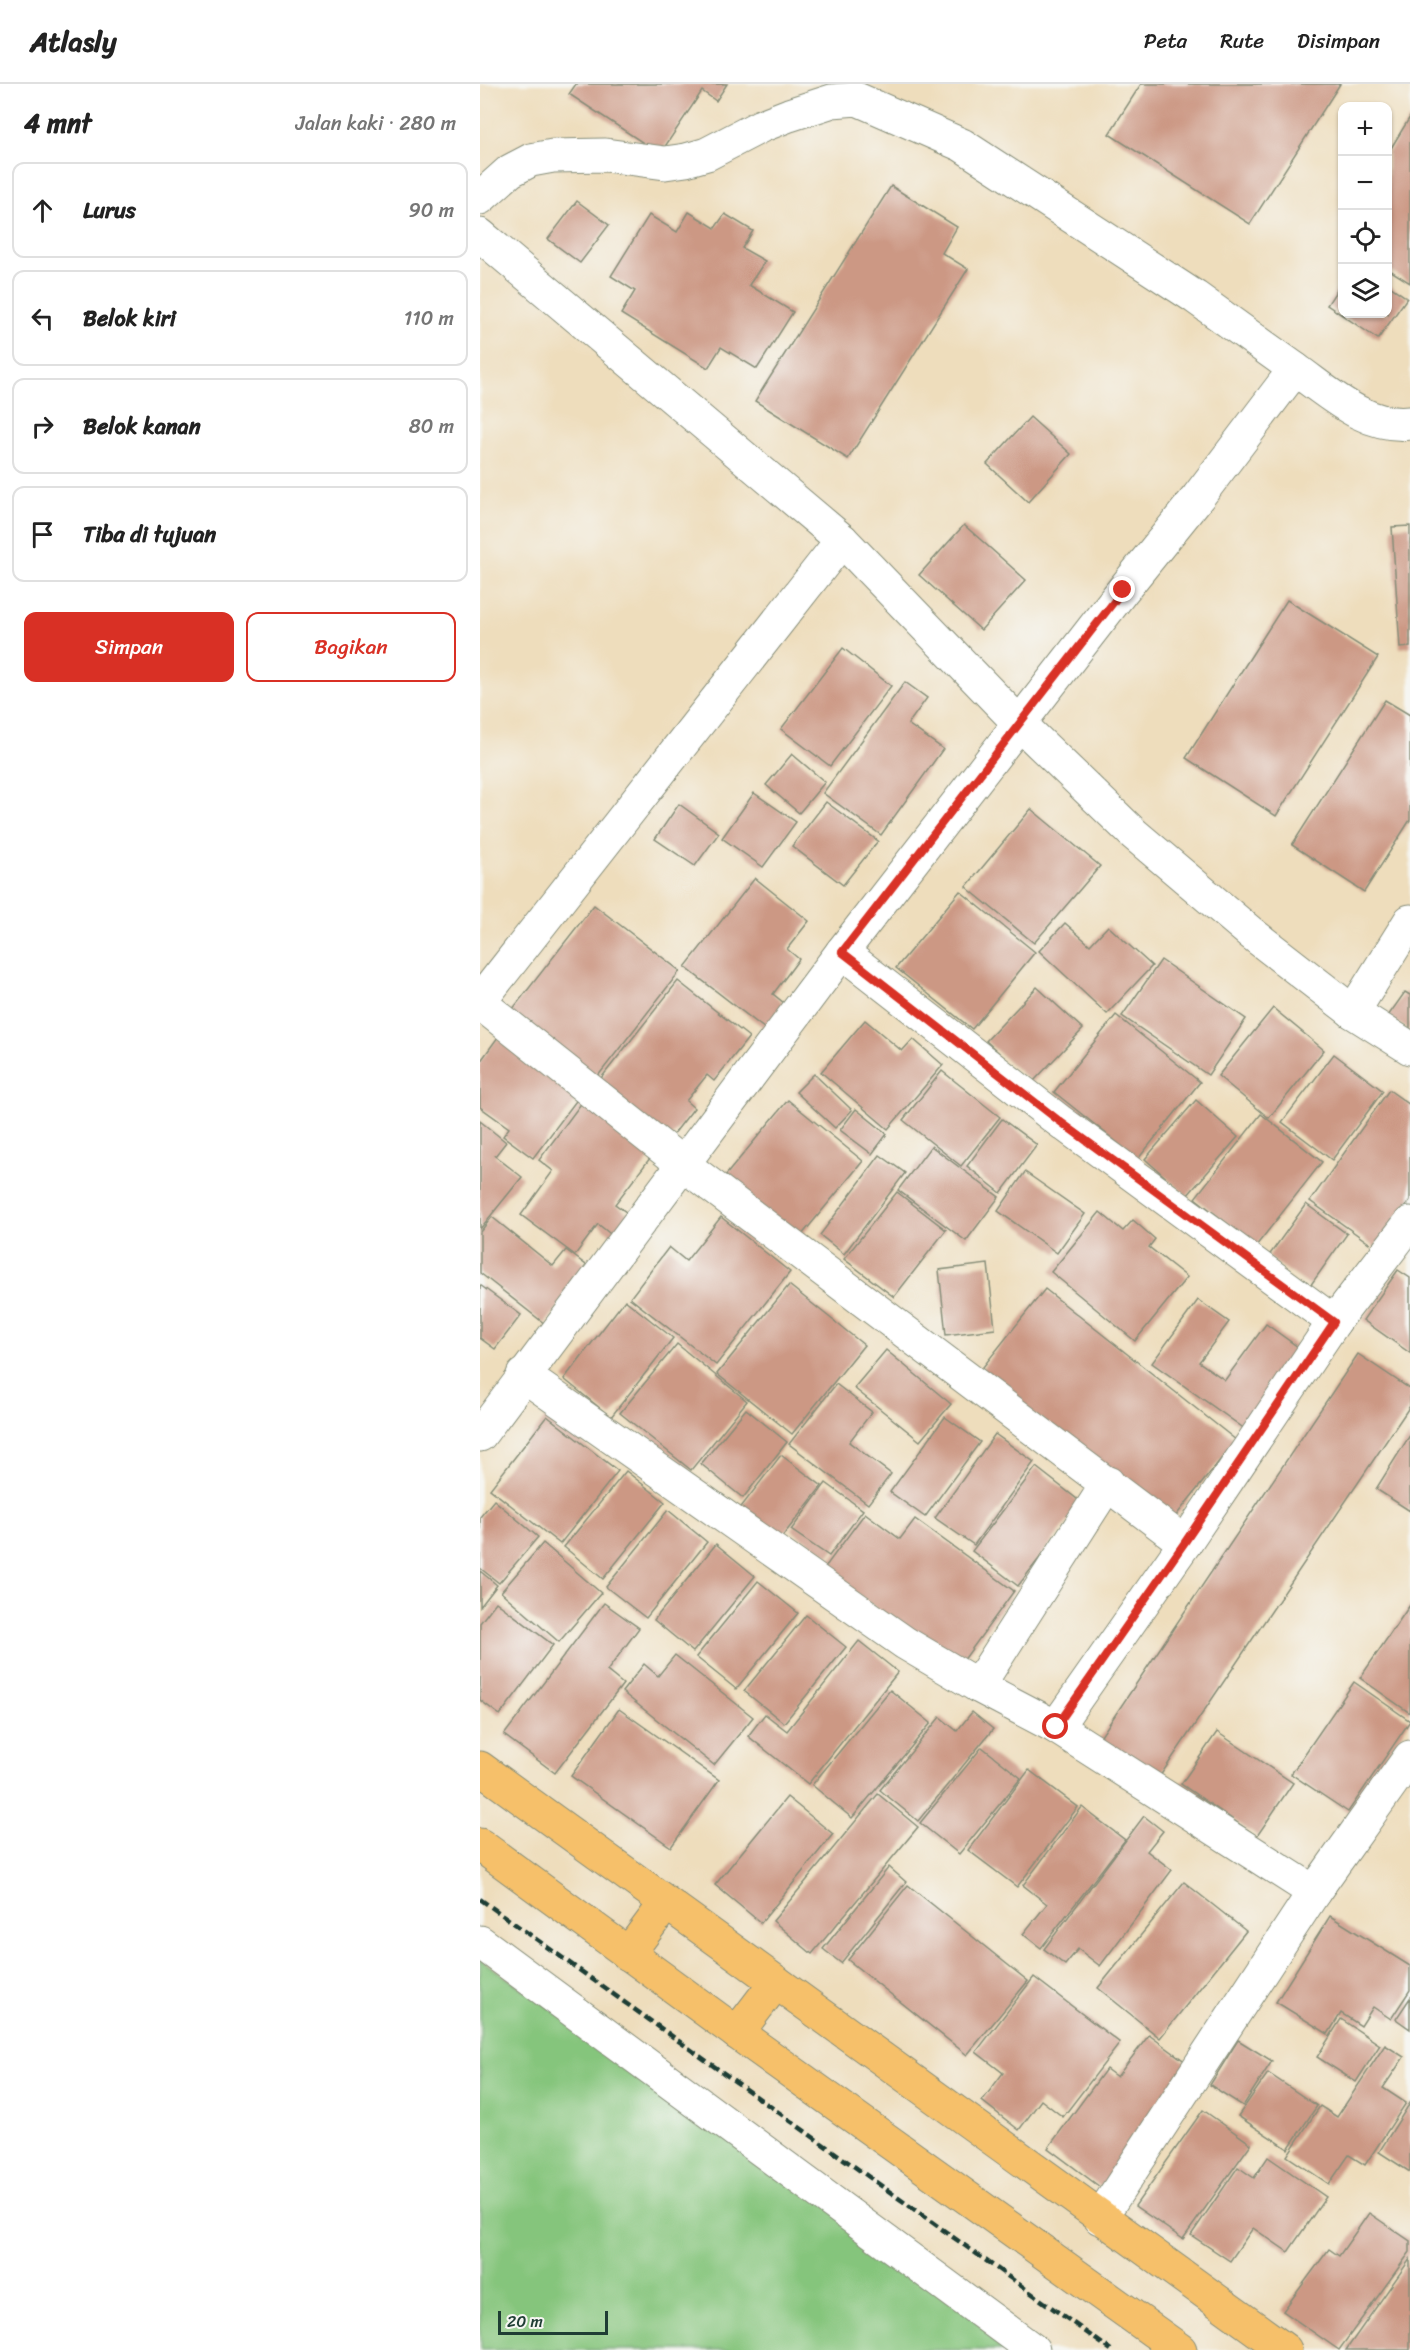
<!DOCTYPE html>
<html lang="id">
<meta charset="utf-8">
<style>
:root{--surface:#fff;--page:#f2f2f2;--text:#222;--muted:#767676;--line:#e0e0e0;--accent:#d93025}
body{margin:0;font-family:Sriracha,sans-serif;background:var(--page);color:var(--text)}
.controls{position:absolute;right:18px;top:18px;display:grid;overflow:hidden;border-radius:12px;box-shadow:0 2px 4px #0004}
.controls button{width:54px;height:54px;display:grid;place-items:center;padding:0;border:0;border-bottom:2px solid var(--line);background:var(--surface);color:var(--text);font:30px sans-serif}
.scale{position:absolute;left:18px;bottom:15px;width:110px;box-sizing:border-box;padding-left:6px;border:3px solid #1f3d34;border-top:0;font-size:16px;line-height:21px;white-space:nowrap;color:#1f3d34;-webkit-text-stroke:4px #f6f6f2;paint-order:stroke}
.stop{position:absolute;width:18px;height:18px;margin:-14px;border:4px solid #d93025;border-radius:50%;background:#fff}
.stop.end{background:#d93025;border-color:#fff;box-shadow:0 2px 6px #0008}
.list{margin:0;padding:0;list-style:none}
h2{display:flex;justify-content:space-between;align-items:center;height:78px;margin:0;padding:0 24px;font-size:26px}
h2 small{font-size:20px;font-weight:400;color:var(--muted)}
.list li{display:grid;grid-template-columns:39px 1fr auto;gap:18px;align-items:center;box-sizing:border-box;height:96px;margin:0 12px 12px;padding:0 12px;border:2px solid var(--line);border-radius:12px}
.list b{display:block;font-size:22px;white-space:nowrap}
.list em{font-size:20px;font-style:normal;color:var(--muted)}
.actions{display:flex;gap:12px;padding:18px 24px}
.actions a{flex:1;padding:14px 0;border:2px solid var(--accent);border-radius:12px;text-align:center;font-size:21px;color:var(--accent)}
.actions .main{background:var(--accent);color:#fff}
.icon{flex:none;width:33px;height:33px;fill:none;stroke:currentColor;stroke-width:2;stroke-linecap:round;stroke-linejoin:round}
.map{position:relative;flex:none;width:930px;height:2266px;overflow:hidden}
header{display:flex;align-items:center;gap:36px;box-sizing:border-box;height:84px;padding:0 30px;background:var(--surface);border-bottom:2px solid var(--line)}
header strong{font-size:28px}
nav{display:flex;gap:33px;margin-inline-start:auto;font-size:21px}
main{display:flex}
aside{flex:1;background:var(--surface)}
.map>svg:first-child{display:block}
</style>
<header>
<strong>Atlasly</strong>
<nav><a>Peta</a><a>Rute</a><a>Disimpan</a></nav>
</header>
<main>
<aside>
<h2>4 mnt<small>Jalan kaki · 280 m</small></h2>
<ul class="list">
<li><svg class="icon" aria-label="ahead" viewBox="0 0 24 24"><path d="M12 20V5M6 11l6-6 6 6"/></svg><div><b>Lurus</b></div><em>90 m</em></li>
<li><svg class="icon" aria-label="left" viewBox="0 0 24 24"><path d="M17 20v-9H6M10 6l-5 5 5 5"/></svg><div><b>Belok kiri</b></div><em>110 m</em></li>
<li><svg class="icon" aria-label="right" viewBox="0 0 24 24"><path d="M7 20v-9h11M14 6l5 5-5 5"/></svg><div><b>Belok kanan</b></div><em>80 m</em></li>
<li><svg class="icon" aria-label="arrive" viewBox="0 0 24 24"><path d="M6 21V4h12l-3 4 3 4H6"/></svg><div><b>Tiba di tujuan</b></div></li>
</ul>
<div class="actions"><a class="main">Simpan</a><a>Bagikan</a></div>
</aside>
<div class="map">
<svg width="930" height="2266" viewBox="0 0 930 2266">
<rect width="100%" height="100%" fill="#f6f6f2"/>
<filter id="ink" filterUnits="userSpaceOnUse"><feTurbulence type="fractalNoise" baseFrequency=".0167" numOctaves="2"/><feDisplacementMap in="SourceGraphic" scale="12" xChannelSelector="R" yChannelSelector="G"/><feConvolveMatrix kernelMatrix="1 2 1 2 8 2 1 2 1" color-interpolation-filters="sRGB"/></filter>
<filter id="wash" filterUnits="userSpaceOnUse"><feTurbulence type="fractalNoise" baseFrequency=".008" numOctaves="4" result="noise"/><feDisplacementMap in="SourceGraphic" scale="24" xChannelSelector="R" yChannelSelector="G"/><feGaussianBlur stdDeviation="1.35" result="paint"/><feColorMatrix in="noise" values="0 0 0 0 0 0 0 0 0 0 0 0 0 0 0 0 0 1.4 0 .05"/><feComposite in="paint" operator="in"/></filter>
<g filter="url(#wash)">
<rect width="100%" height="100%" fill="#eeddbc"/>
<!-- green -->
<polygon fill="#85c57c" stroke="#528158" stroke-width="1.5" points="0,1875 562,2266 0,2266"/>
<g id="blocks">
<!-- building -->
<g fill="#cc9884">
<polygon points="96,0 247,0 236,17 222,7 180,70 89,10"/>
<polygon points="661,0 860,0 770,140 629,50"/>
<polygon points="930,33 930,199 908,185 908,69"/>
<polygon points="411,102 477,143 462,169 488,185 368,375 275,317"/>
<polygon points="97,117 129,141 100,179 68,155"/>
<polygon points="209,128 235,144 245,130 273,147 262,164 285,177 269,201 313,228 277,285 241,263 228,284 141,230 155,207 131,192 169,131 197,148"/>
<polygon points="862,198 862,230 908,230 908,201 927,214 898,255 847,221"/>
<polygon points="550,333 591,370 548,418 507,380"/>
<polygon points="484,441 546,496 501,546 439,491"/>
<polygon points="930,442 930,563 920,564 912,443"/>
<polygon points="807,516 898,573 796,732 706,674"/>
<polygon points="363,564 411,602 350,682 301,645"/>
<polygon points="425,598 447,614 428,640 463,665 401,751 343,709"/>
<polygon points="905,616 930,631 930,736 884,808 812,761"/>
<polygon points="312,670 345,698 319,729 286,701"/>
<polygon points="274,709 316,738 283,783 242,754"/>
<polygon points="346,718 398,757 363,801 312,762"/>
<polygon points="199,720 239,749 215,782 175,755"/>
<polygon points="551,725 620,782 554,859 486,803"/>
<polygon points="275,794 329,837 307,865 319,875 293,910 309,923 289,948 205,883"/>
<polygon points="480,807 555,868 492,945 416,884"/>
<polygon points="114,821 200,887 114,997 28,931"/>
<polygon points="585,839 610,861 628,842 672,882 627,930 559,867"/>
<polygon points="681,876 766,935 728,991 642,932"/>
<polygon points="198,897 269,953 234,997 227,991 206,1017 214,1024 186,1060 114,1003"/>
<polygon points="557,903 603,945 552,999 506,957"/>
<polygon points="925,908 930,911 930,947 908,932"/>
<polygon points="793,924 844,966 789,1034 738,992"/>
<polygon points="636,931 720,998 658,1075 574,1008"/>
<polygon points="385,936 422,967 433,955 463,981 408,1045 341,988"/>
<polygon points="18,953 99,1013 53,1074 23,1052 29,1044 0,1023 0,978"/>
<polygon points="854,970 903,1007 852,1076 802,1038"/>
<polygon points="462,987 520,1033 481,1082 423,1036"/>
<polygon points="334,990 372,1026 355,1044 316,1008"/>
<polygon points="909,1006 930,1021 930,1116 896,1164 830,1117"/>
<polygon points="308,1016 383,1077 316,1158 241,1097"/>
<polygon points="716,1016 758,1053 707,1112 665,1075"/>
<polygon points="103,1017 174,1069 135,1120 150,1131 134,1153 118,1140 95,1171 41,1131 73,1087 59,1076"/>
<polygon points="376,1025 407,1050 392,1070 360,1046"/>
<polygon points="781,1030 842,1078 776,1162 715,1114"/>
<polygon points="522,1035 557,1061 521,1109 487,1082"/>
<polygon points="0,1037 26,1058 15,1072 42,1093 0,1145"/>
<polygon points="451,1062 519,1113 486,1157 418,1106"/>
<polygon points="400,1071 425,1089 364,1170 340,1151"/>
<polygon points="545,1088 605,1130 577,1169 518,1127"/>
<polygon points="417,1108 466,1146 414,1213 364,1175"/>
<polygon points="826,1120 867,1150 830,1202 788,1173"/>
<polygon points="620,1128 643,1147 653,1136 675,1155 669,1163 707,1193 655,1257 571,1188"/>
<polygon points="12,1133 73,1182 86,1166 110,1184 65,1240 0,1189 0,1148"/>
<polygon points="241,1133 310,1188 236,1281 150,1214 189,1163 206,1177"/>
<polygon points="508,1180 515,1245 466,1251 459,1186"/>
<polygon points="918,1186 930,1194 930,1269 883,1236"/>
<polygon points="0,1201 41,1231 15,1265 0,1254"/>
<polygon points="309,1201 384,1261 312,1350 237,1290"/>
<polygon points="565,1205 756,1356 691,1438 499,1288"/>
<polygon points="145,1216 193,1254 131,1333 84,1295"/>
<polygon points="718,1216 749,1238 719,1278 745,1296 786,1240 822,1266 765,1345 672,1279"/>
<polygon points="197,1260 267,1317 211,1386 140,1329"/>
<polygon points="406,1266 471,1320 440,1357 374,1304"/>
<polygon points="878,1270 930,1305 930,1322 676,1698 617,1658"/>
<polygon points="356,1300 392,1328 369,1358 411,1390 388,1420 309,1360"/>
<polygon points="266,1325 307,1358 263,1414 221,1380"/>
<polygon points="67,1332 138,1387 80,1460 10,1405"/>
<polygon points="465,1333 500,1358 445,1433 410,1408"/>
<polygon points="515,1350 554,1378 494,1461 455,1434"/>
<polygon points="930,1351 930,1427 896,1405"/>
<polygon points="301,1371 342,1402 298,1458 258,1427"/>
<polygon points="556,1383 602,1419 538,1502 492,1467"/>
<polygon points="146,1387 185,1418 123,1495 84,1463"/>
<polygon points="346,1399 383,1426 349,1472 311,1446"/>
<polygon points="14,1416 58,1453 19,1499 0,1484 0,1433"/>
<polygon points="188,1426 227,1458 166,1534 126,1503"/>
<polygon points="385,1429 420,1455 435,1435 534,1507 478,1584 343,1486"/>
<polygon points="63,1459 121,1509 79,1558 21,1508"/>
<polygon points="236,1460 275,1492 213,1568 174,1536"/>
<polygon points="0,1487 17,1501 0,1523"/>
<polygon points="278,1497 318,1529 256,1605 216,1573"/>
<polygon points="16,1518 73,1561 20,1631 0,1616 0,1539"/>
<polygon points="124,1519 159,1544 127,1587 143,1600 75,1689 24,1651"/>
<polygon points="930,1521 930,1629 880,1594"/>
<polygon points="326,1531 366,1563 304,1639 264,1607"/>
<polygon points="379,1557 418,1588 328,1700 268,1652 285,1630 307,1647"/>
<polygon points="195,1571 273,1633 234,1681 142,1608 164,1580 178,1592"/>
<polygon points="874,1598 930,1637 868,1728 811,1690"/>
<polygon points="410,1606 451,1639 372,1734 332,1701"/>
<polygon points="139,1625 239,1696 191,1763 91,1692"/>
<polygon points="492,1628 513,1645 438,1737 400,1706 460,1633 477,1647"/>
<polygon points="737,1648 813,1699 777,1752 701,1700"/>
<polygon points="502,1663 541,1694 479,1770 440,1739"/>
<polygon points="549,1686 598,1723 537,1803 488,1766"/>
<polygon points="398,1710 438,1743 332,1870 293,1837"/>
<polygon points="307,1713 353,1750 281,1839 235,1801"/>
<polygon points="602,1723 645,1756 561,1864 543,1850 567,1820 543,1801"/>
<polygon points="664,1732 683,1747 667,1767 692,1786 620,1882 598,1865 585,1881 564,1865"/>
<polygon points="409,1783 426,1798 361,1879 343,1865"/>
<polygon points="704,1798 766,1847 680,1954 618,1904"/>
<polygon points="428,1801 548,1897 487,1971 368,1876"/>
<polygon points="850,1832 930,1882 930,1906 911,1935 893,1923 881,1942 861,1929 848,1950 796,1918"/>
<polygon points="554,1893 640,1959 583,2033 561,2016 539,2046 502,2017 523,1989 496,1968"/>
<polygon points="930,1914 930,1945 916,1935"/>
<polygon points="861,1935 900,1961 876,1998 837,1973"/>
<polygon points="669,1951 714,1984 624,2106 568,2064 626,1985 637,1993"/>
<polygon points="758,1956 792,1977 763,2022 730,2001"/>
<polygon points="905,1961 924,1973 903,2004 926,2019 885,2081 869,2071 849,2100 807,2072 840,2022 857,2033"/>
<polygon points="788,1989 837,2022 808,2065 758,2032"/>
<polygon points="930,2019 930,2088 899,2068"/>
<polygon points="723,2026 771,2060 703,2155 655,2122"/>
<polygon points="788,2073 846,2113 808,2168 773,2144 750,2177 711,2151 758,2083 774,2094"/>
<polygon points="889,2129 930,2157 930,2168 859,2266 803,2227 849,2165 859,2172"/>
<polygon points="930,2175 930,2266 866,2266"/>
</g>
</g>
</g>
<g filter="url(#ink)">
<use href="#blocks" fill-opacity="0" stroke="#868d78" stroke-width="1.5"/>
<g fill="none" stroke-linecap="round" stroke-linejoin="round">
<defs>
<g id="minor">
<polyline points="0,114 30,87 51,76 73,72 125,71 185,79 206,76 227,70 281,42 309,31 352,17 377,15 482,61 715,213 815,285 718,413 643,506 362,868 0,1351"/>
<polyline points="0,151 362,456 540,640 654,750 771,849 873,928 930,964"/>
<path d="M 815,285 C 849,309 885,344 930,339"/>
<polyline points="362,868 578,1036 854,1238"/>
<polyline points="0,917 362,456"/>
<polyline points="0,919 204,1081 705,1459"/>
<polyline points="873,928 930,837"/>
<polyline points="43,1291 425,1559 498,1602 576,1643 834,1808"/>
<polyline points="498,1602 628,1399"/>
<polyline points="576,1643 705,1459 854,1238 930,1139"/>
<polyline points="0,1858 553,2266"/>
<polyline points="620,2134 834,1808 930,1673"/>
</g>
<g id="highway">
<polyline points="0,1684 805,2266"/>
<polyline points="0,1761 257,1949 700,2266"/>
<polyline points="148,1870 186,1819"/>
<polyline points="257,1949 296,1898"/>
</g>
</defs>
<!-- minor casing -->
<use href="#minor" stroke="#868d78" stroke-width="35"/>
<!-- highway casing -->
<use href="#highway" stroke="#868d78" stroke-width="35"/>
<!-- minor -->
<use href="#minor" stroke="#fff" stroke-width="33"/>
<!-- highway -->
<use href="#highway" stroke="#f6c06b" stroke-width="33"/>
<!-- rail -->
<polyline stroke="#1f3d34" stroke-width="4.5" stroke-dasharray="9 4.5" stroke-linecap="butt" points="0,1815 631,2266"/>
</g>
</g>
<g fill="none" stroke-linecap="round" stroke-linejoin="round" filter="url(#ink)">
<!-- route -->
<polyline stroke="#d93025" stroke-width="8" points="576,1643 705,1458 854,1238 578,1036 362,868 643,506"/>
</g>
</svg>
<div class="controls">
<button>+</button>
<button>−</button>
<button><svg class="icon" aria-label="locate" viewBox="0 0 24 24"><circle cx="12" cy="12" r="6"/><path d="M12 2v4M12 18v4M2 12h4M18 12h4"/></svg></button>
<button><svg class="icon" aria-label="layers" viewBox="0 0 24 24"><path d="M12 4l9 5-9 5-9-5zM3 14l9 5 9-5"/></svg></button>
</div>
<div class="scale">20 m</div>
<div class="stop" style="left:576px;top:1643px"></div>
<div class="stop end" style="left:643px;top:506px"></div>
</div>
</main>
